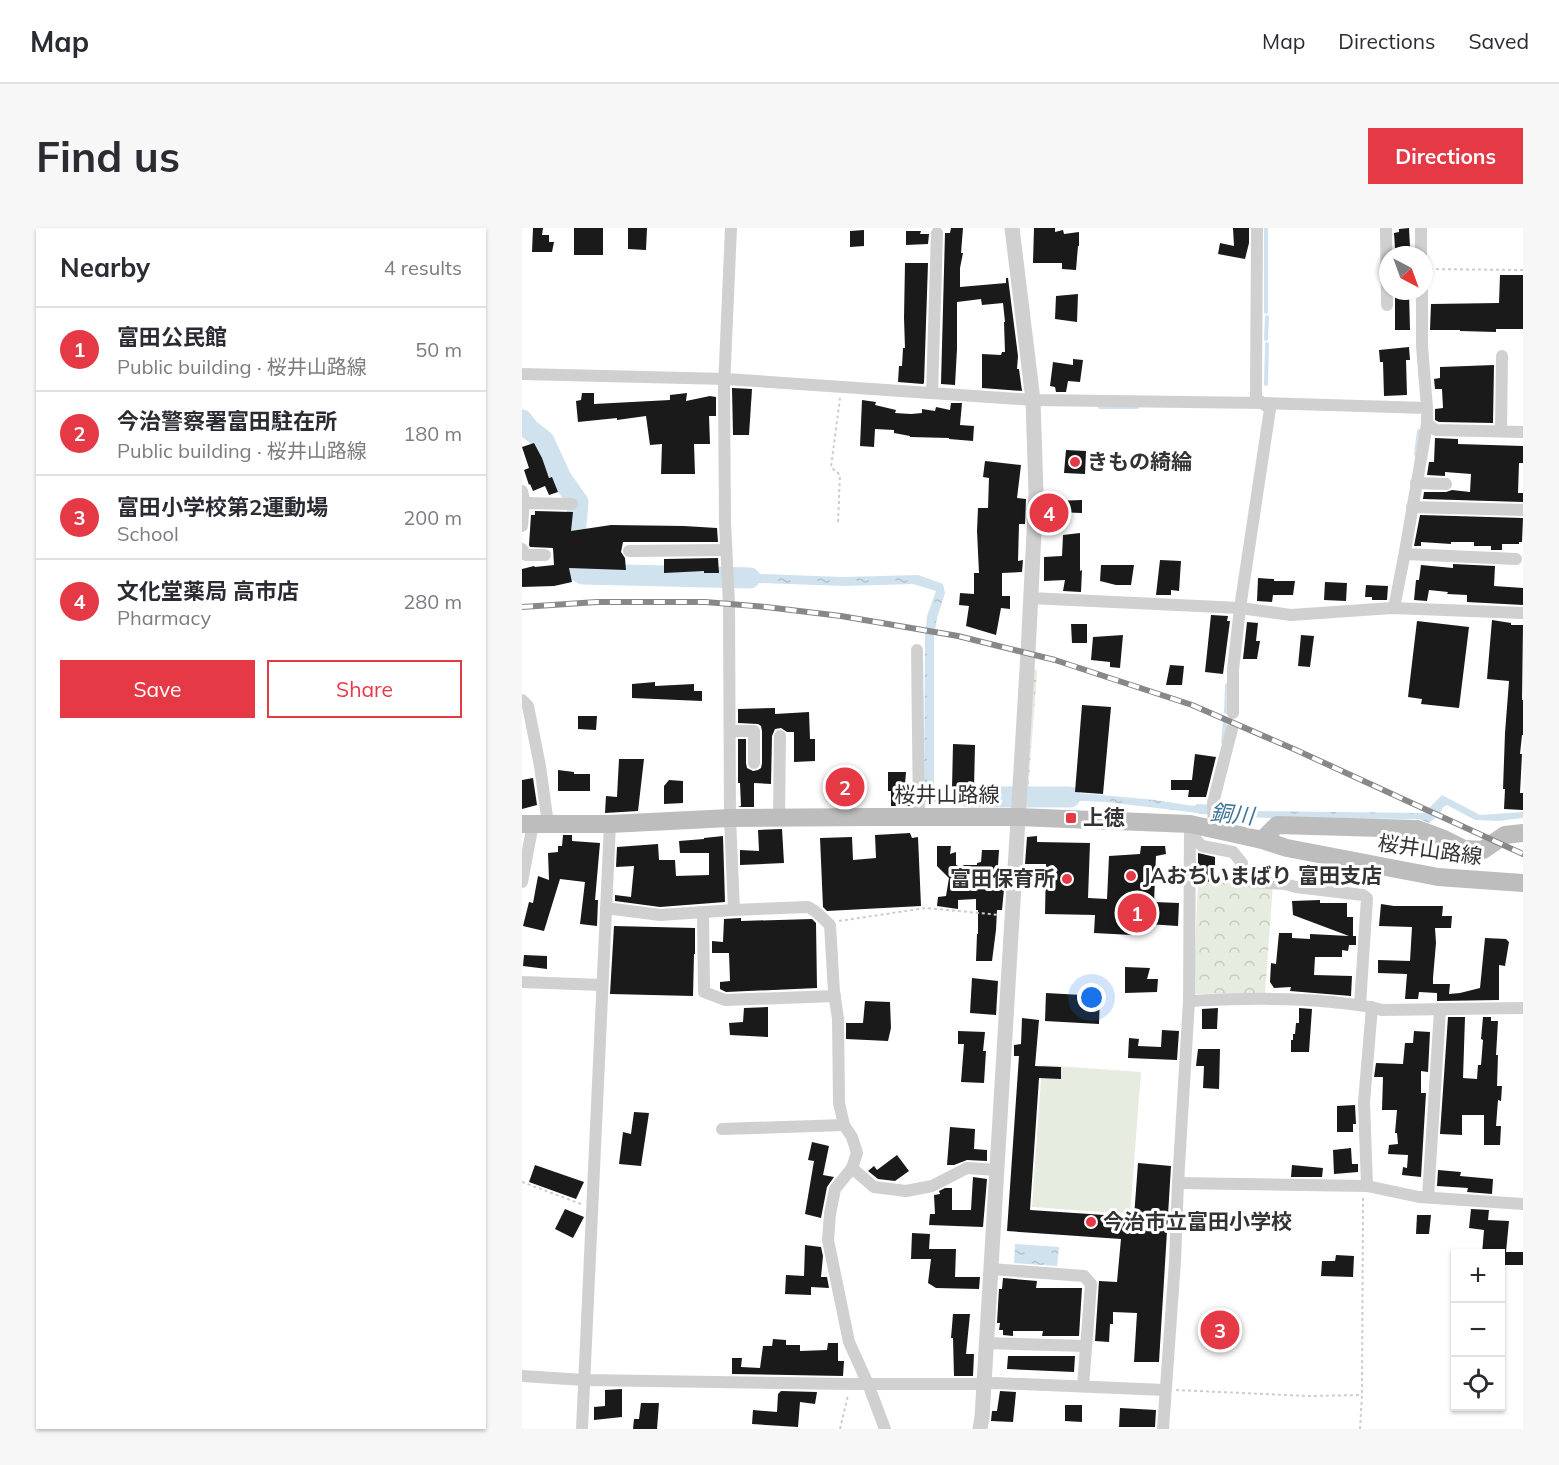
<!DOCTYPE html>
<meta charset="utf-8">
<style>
:root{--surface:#fff;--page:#f7f7f7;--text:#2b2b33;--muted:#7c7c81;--line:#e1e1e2;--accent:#e63946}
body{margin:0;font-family:Mulish,"Noto Sans JP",sans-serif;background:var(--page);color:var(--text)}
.controls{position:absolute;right:18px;bottom:18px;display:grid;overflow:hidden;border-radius:0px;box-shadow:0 2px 4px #0004}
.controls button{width:54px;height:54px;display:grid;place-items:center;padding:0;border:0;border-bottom:2px solid var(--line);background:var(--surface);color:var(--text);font:30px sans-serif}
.compass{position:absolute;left:857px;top:18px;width:54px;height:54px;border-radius:50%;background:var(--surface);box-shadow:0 2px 4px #0004;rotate:139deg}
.you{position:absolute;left:570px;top:770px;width:21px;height:21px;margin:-15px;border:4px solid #fff;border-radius:50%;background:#1a73e8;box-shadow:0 0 0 9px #1a73e833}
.badge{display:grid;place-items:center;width:39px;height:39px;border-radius:50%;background:var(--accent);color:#fff;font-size:20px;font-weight:700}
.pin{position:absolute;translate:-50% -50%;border:3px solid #fff;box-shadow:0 2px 6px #0006}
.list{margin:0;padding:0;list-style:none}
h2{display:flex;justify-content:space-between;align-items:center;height:78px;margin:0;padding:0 24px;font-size:26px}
h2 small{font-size:20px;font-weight:400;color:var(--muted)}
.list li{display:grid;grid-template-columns:39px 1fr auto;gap:18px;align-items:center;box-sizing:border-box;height:84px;padding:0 24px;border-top:2px solid var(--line)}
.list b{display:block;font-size:22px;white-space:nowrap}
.list p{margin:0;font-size:20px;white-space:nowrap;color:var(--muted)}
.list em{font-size:20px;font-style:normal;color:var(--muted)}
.actions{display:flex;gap:12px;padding:18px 24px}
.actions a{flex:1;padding:14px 0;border:2px solid var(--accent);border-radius:0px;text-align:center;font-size:21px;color:var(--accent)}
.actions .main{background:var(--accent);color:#fff}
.icon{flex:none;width:33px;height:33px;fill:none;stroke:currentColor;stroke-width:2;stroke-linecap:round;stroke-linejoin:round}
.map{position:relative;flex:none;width:1001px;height:1201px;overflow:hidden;border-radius:0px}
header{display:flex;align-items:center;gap:36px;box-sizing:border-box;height:84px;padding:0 30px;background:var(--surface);border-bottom:2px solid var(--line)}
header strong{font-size:28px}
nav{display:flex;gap:33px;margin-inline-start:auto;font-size:21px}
.intro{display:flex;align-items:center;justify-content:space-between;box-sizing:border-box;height:144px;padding:0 36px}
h1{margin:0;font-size:42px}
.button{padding:15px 27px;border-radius:0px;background:var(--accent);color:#fff;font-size:21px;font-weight:700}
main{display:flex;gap:36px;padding:0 36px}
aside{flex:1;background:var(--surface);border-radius:0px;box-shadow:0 2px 4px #0004}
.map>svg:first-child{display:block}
</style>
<header>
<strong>Map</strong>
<nav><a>Map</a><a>Directions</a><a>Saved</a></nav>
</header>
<div class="intro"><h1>Find us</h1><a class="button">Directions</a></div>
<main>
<aside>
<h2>Nearby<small>4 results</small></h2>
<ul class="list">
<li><span class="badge">1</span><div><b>富田公民館</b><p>Public building · 桜井山路線</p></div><em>50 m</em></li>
<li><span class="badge">2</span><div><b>今治警察署富田駐在所</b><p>Public building · 桜井山路線</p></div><em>180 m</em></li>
<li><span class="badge">3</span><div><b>富田小学校第2運動場</b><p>School</p></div><em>200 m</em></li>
<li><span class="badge">4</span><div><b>文化堂薬局 高市店</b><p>Pharmacy</p></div><em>280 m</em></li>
</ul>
<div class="actions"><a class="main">Save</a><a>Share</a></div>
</aside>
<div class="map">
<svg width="1001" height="1201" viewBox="0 0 1001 1201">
<defs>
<pattern id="grass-dots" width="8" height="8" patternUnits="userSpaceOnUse" patternTransform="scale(1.5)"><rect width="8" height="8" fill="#e6ecdf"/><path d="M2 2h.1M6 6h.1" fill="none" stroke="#c6cbc0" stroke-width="1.8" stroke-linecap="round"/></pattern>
<pattern id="park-crowns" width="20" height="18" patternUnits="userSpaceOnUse" patternTransform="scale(1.5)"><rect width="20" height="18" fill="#e6ecdf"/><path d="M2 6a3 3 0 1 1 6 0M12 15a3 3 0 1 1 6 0" fill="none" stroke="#c6cbc0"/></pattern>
<pattern id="water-ripples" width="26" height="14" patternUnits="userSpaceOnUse" patternTransform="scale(1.5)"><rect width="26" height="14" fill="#cfe2ee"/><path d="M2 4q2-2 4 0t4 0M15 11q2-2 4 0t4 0" fill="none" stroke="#b2c2cd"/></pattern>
</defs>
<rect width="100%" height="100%" fill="#fff"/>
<!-- grass -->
<polygon fill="url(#grass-dots)" points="507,439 515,443 506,566 499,567"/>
<!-- park -->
<polygon fill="url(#park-crowns)" points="676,654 751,656 743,765 671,766"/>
<!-- garden -->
<polygon fill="#e6ecdf" points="520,837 619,844 608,986 510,979"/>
<!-- water -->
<g fill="url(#water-ripples)">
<polygon points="210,345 321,349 396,347 421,356 423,365 415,390 412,409 412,565 477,565 476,572 402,574 403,410 405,388 414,363 391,356 322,358 208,354"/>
<polygon points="521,563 569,566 633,572 672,578 675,576 699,577 720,582 731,583 902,585 920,567 958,587 1001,584 1001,590 975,593 953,592 925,577 920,580 919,585 907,595 897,591 745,590 677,586 676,585 584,574 521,571"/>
<polygon points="493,1016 537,1019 535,1038 492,1035"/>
</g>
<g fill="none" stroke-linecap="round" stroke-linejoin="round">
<!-- stream -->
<g stroke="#cfe2ee" stroke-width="4">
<polyline points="744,0 744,84"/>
<polyline points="744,111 745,89"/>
<polyline points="744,156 745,116"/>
<polyline points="578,179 615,179"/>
<polyline points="894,226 897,203"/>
<polyline points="704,484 705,457"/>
<polyline points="701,514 703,494"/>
</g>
<!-- river -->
<g stroke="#cfe2ee" stroke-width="21">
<polyline points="0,192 7,201 22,213 39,250 56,274 55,287 51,325 52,341 61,346 228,350"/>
<polyline points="447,569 548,569"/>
</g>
</g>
<!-- building -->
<g fill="#1a1a1a">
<polygon points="11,0 21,0 20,7 27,7 27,14 32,14 30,24 10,24"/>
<rect x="52" y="0" width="29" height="27"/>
<polygon points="106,0 125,0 124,22 106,21"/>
<polygon points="429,0 441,0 439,25 441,25 438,40 438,59 484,55 484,50 486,50 496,128 495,141 497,141 500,163 460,160 460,126 479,127 480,124 483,124 482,94 483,94 481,75 460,77 459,71 435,74 435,121 433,157 419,156 423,5 428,5"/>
<polygon points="512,0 533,0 533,4 541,2 542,6 557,4 557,18 556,18 554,42 540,41 540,35 511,35"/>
<polygon points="711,0 727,0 727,15 723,31 696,26 698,15 712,18"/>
<polygon points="887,0 888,19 873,20 872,5 877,4 877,1"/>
<polygon points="342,2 342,18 328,19 328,3"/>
<polygon points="384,3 399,3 398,6 407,6 406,16 384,17"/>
<polygon points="383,35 406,35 402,155 401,156 376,154 377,138 380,138 381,120 383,120 382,90"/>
<polygon points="978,47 1001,47 1001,101 974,101 974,104 938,103 938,102 908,102 909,76 977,75"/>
<polygon points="873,64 887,64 888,102 873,102"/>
<polygon points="556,66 555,94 533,91 534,68"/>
<polygon points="887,119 888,132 884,132 885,167 862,168 861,134 858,134 857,122"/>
<polygon points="551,131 561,132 558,154 546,153 544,164 534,164 533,159 528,158 531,134 551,137"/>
<polygon points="972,137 971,195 917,194 913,192 913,181 921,180 920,161 913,161 912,151 918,150 918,139"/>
<polygon points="210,160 230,161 227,207 211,207"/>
<polygon points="60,165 72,165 72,176 148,172 148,167 165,165 164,173 188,168 194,169 194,188 187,188 188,216 172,216 173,246 139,246 140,216 128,217 124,188 95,192 95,190 56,194 54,173 59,172"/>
<polygon points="340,172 354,174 353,177 374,182 373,185 389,186 400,185 400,181 413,183 414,179 428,182 429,175 440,175 438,197 452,198 451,213 427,211 427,210 388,209 388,208 372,205 372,202 353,201 352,219 338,218"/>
<polygon points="913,210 936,211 936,216 1001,218 1001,235 997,235 996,265 1001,265 1001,274 901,271 902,264 924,264 930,262 948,264 949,246 923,244 923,248 905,247 907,234 912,234"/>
<polygon points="12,215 20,230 27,250 30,249 36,264 27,267 23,258 11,263 8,256 7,257 2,242 7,240 0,219"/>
<polygon points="544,222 564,223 563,246 542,245"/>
<polygon points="463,233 499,237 495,270 504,271 503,296 497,296 496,333 501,332 500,344 480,345 480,368 488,368 488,381 479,380 474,407 444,398 447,378 437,377 438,365 452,366 452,345 457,345 455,303 456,280 466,280 467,250 461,249"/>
<polygon points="524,268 533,269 532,273 560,272 560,285 532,284 532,302 522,302"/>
<polygon points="13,283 51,284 49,303 89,297 162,298 195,300 196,314 101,314 99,324 103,330 104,342 47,340 50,354 32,358 0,359 0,341 12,338 13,339 32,337 31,320 8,319 7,317 9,287 13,287"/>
<polygon points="898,287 1001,290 1000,314 997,314 997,316 980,316 980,322 969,322 969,318 952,318 952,314 929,314 929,316 899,314 899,318 892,318"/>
<polygon points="558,305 558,343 560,342 559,364 541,363 543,352 522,353 522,329 540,328 541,307"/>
<polygon points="196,330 197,345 182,345 182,343 142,345 142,331"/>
<polygon points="638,332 659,333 657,363 649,362 649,367 634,367"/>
<polygon points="931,336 973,338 972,358 1001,360 1001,377 945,374 945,367 925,366 926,364 907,362 905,373 892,372 894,352 897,352 899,337 931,340"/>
<polygon points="579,337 612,337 609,357 594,357 578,353"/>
<polygon points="736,350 752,351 752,353 773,353 771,367 751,367 750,374 735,373"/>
<polygon points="803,354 825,355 824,373 802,372"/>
<polygon points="844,357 866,358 865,372 850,372 850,369 843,369"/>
<polygon points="689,387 706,388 705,393 708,393 701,446 683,444"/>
<polygon points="970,392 989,395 989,397 1001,397 1000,472 1001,472 1001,507 1000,507 998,526 1000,526 998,565 1001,565 1001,582 982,581 983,561 981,561 983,505 987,453 965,451"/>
<polygon points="895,393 947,399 937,480 899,476 900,471 886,469"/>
<polygon points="725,394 736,395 734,413 738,413 735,431 721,431"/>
<polygon points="549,396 565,396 565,415 550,415"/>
<polygon points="601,407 598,440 588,439 588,434 569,432 571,409"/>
<polygon points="779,407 792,408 788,439 776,438"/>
<polygon points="648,437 662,438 660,457 644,457"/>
<polygon points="133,454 133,458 172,456 172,463 180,463 180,473 110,470 110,456"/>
<polygon points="560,477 589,479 581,566 553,564"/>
<polygon points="253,480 253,486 287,484 288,511 293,511 293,533 272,534 272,504 265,504 259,500 253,501 250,508 249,556 232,555 232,579 216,579 219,578 218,555 216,555 216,511 224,511 224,535 225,540 231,543 236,542 239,540 240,535 240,503 239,498 236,496 216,495 216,481"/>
<polygon points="56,488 75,488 74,502 56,501"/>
<polygon points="431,516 453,517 452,561 430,561"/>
<polygon points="673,526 694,529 684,569 666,569 667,562 649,562 649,552 670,552"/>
<polygon points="97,531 122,531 116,583 83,585 84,568 95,569"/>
<polygon points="36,542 52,544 52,546 68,546 68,563 36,563"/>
<polygon points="366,544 384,544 382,569 389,569 389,578 369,578 369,563 366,563"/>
<polygon points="333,548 332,564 313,563 312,550"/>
<polygon points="11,550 15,577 0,581 0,552"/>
<polygon points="147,552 161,553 161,575 142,576 142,558"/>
<polygon points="260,601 262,635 218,637 218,622 237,623 236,602"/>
<polygon points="388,605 390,610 396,609 399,678 305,683 301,679 298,610 330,609 331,632 354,630 353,607"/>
<polygon points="41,607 50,607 50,613 78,615 73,672 76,672 75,698 58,696 63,654 38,651 22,703 1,698 7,674 11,675 16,648 27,652 26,625 36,624 36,618 40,618"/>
<polygon points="201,608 203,674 138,679 93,673 93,667 109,669 112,638 94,639 95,619 136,616 137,632 153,632 154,648 187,647 187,625 158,625 157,613 182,611 182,610"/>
<polygon points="515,608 515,614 568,615 566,670 585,671 587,628 618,626 619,618 643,618 644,626 634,628 632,674 657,675 656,698 610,695 610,707 572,705 573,687 523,686 524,636 503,636 505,609"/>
<polygon points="415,618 429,618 428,626 434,624 434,637 455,637 455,635 459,634 460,622 477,622 475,652 483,651 480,682 475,682 474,702 470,733 454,733 455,706 456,706 456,682 454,682 454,671 436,672 436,681 415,678 416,669 424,668 427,650 415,638"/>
<polygon points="676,625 693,629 693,654 676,653"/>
<polygon points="798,672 798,675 825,675 825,689 831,689 831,708 834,708 834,717 827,717 826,723 820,722 820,729 793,729 792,747 830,748 829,768 768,763 769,759 752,760 748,754 749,735 754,736 757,705 770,705 770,710 788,711 788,706 827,708 771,687 770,673"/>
<polygon points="859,676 872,678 921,678 920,688 930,688 929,700 913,700 914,715 911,750 911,756 928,756 927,766 938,765 958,760 963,710 984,711 987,714 983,738 977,737 977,772 915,773 915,765 897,764 896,771 883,771 885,746 856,745 856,732 888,733 890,699 857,698"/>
<polygon points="219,690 219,693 290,691 294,695 295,760 204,764 198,761 198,754 208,753 207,725 190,725 190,713 201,714 202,691"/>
<polygon points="92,698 173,700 173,726 172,726 171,768 88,766"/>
<polygon points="2,727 25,728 25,741 1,738"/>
<polygon points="603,739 628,740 625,751 636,751 635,764 603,765"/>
<polygon points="450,750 476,753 474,787 448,785"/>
<polygon points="524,765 578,768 577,796 523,793"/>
<polygon points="343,773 368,774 369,800 366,813 324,811 324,795 341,795"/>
<polygon points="246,779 246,809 208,807 207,795 221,794 222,780"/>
<polygon points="696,780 695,801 680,801 680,781"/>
<polygon points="777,780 790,781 787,824 769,824 769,812 771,812 771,806 773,806 774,795 777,795"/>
<polygon points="926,789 943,789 941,850 955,851 956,837 959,837 961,812 959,811 961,789 969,789 969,793 976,793 974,827 976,827 975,858 980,858 979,873 976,872 974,898 979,898 978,917 962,917 962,887 940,887 940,907 918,906"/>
<polygon points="500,790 517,792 513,838 539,839 539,851 517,850 508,982 612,989 616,935 649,938 637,1134 612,1134 615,1085 591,1084 591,1096 588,1096 587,1114 573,1113 577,1053 595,1054 599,1011 485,1003 497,828 492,828 492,817 499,816"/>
<polygon points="640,802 657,803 655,832 606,830 607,810 617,811 616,818 639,819"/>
<polygon points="436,803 463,804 461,823 464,823 462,855 439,854 442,816 436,816"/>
<polygon points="892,803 908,804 906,844 899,843 899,865 904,865 899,949 880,947 881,939 885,940 886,927 866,926 867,917 876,916 875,905 873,905 875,882 860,882 861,849 852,849 854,835 881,836 883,815 891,815"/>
<polygon points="676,821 698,821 697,861 681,860 682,838 674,838"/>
<polygon points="833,877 834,896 831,896 831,904 815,904 815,878"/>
<polygon points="112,884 127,885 119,938 97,936 101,904 109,906"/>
<polygon points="428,899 453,901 452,921 465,922 465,933 445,932 432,937 425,937"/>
<polygon points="290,914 307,918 301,947 312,949 305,959 299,990 283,986 292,933 286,932"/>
<polygon points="829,920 830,936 836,936 836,944 812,946 811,922"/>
<polygon points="375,927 387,943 373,953 356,951 346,943 352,938 355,942"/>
<polygon points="13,937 62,954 54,971 7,954"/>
<polygon points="770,937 801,940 800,949 769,949"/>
<polygon points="916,942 939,944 938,948 971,951 970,966 945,964 946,960 915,958"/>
<polygon points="451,949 465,951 461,999 407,997 408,986 413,986 412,967 418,966 417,963 423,960 430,960 430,982 449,982"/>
<polygon points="43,981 62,989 51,1010 33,1001"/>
<polygon points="949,981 967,982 966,992 987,993 984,1024 1001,1024 1001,1037 978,1037 978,1026 960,1026 962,1002 947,1000"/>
<polygon points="895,987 909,987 907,1006 894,1006"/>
<polygon points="390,1005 408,1006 407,1021 434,1021 433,1049 458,1049 457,1061 414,1060 406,1055 409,1031 389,1031"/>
<polygon points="283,1017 299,1019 301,1028 299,1049 305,1049 307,1060 289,1059 289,1067 263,1066 264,1047 282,1048"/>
<polygon points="814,1027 832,1028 831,1049 799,1048 800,1033 813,1033"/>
<polygon points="481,1050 515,1053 514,1060 560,1060 557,1108 520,1108 521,1103 491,1103 491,1108 481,1107 481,1102 477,1102 478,1095 475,1095 477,1061 480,1061"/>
<polygon points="431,1086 448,1086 444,1126 452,1126 451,1148 432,1148 431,1110 429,1110"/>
<polygon points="251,1111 264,1112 264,1117 278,1117 278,1123 305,1122 306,1115 316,1115 316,1133 322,1133 321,1148 210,1146 210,1130 220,1130 219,1139 238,1140 241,1118 250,1118"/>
<polygon points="486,1128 553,1128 552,1144 485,1141"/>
<polygon points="100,1161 100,1189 72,1192 72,1179 83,1178 83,1162"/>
<polygon points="259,1163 295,1164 293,1176 278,1174 276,1199 230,1196 231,1182 255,1184 256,1166"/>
<polygon points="478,1163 494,1164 491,1194 469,1193 470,1183 475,1183"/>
<polygon points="119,1175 137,1175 135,1201 111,1201 112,1191 117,1191"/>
<polygon points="543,1177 560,1177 560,1194 543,1193"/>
<polygon points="598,1180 634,1182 633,1199 597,1199"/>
</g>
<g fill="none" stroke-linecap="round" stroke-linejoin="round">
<!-- path -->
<g stroke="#cdcdcd" stroke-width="2" stroke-dasharray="3 3" stroke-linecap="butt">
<polyline points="902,41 1001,42"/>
<polyline points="316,294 318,247 309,239 318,170"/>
<polyline points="317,693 404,680 478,687"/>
<polyline points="0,954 59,976"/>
<polyline points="654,1162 786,1168 840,1167"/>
<polyline points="318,1201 326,1167"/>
<polyline points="838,1201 840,1167 841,970"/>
</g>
<!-- minor -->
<g stroke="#d0d0d0" stroke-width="12">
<polyline points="209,0 202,159 203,294 207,377 208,590 212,682"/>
<polyline points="864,0 865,77"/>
<polyline points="899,0 899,27"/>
<polyline points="900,63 900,118 905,180"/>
<polyline points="0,146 204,151 511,172 740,175 905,180 905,196 914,202 1001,204"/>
<polyline points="410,165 415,5"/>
<polyline points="979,203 980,128"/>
<polyline points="894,255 924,256"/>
<polyline points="0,263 2,272 0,298"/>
<polyline points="2,275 50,276"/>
<polyline points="890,279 1001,282"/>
<polyline points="0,321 4,327 23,327"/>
<polyline points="107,323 204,322"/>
<polyline points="883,326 994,331"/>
<polyline points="508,370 718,380 769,387 870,380 1001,385"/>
<polyline points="872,380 882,329 905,196"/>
<polyline points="395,422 397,589"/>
<polyline points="0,472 6,478 18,538 26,596"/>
<polyline points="711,485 711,442 718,380 748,181 734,170 735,0"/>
<polyline points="208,503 232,503 232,535"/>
<polyline points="257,590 258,508"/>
<polyline points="673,600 673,611 680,618 711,624 720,635 719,640 730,654 763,656 774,659 841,667 845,670 838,777"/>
<polyline points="692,601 691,575 710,501"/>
<polyline points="0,654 11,596"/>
<path d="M 84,680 L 138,687 L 212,682 L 286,679 C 294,682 301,691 308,697 L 312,764 L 316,791 L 317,875 L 322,897 L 330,909 L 335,925 L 330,940 L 313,961 L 308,986 L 306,1012 L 327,1114 L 346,1156 L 363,1201"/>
<polyline points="181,684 182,764 203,772 313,768"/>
<polyline points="0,754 80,757"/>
<path d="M 667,773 C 715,771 762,769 810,774 C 827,776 844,777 860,782 L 1001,780"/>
<polyline points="200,901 322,897"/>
<polyline points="330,940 352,959 384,963 410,958 445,940 475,942"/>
<polyline points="656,955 845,958 897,969 1001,976"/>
<polyline points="845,958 842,874 850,779"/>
<polyline points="906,969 918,782"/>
<polyline points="469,1041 562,1048 569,1056 561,1158"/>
<polyline points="464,1115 564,1118"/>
<polyline points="0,1148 62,1152 329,1156 462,1156 473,1155 643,1162"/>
<polyline points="60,1201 88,596"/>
<polyline points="641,1201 653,1033 656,955 667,773 668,596"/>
</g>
<!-- tertiary -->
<polyline stroke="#d0d0d0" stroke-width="15" points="458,1201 460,1189 506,425 514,265 511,172 490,0"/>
<!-- secondary -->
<g stroke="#bdbdbd" stroke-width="18">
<polyline points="0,596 88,596 208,590 351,589 496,589 668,596 740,612 765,620 916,649 1001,655"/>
<polyline points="740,612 755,597 895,601 922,611 942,621 961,622 983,607 1001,605"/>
</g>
<defs>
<polyline id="rail" points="0,379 75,374 183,374 244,379 319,388 436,408 533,432 670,477 774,522 1001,626"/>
</defs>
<!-- rail casing -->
<use href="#rail" stroke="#888" stroke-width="6"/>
<!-- rail -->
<use href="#rail" stroke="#fff" stroke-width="4" stroke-dasharray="11" stroke-linecap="butt"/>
</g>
<!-- markers -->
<g fill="#e63946" stroke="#fff" stroke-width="2">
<circle cx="553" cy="234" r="6"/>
<rect x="543" y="584" width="12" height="12" rx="3"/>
<circle cx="609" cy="648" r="6"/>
<circle cx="545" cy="651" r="6"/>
<circle cx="569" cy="994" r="6"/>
</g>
<g text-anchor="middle" stroke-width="6" stroke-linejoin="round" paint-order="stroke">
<!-- poi labels -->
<g font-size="21" font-weight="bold" fill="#333" stroke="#fff" text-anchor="start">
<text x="565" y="241">きもの綺綸</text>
<text x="561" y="597">上徳</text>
<text x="621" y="655">JAおちいまばり 富田支店</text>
<text x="533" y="658" text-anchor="end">富田保育所</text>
<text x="581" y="1001">今治市立富田小学校</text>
</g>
<!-- street labels -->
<g font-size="21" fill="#333" stroke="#fff">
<text x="425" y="574">桜井山路線</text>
<text transform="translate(908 622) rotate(8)" y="7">桜井山路線</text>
</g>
<!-- water labels -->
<g font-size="22" font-style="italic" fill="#3f7597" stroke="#fff">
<text transform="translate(710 586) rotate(5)" y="8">銅川</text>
</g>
</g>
</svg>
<div class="controls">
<button>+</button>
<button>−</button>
<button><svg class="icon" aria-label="locate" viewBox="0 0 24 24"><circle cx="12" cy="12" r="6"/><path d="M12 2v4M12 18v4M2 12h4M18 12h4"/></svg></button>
</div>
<svg class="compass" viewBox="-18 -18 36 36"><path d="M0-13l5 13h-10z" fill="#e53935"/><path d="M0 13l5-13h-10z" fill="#7c7c81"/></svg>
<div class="you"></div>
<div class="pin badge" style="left:615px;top:685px">1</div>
<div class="pin badge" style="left:323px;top:559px">2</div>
<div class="pin badge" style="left:698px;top:1102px">3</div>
<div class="pin badge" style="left:527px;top:285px">4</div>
</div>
</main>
